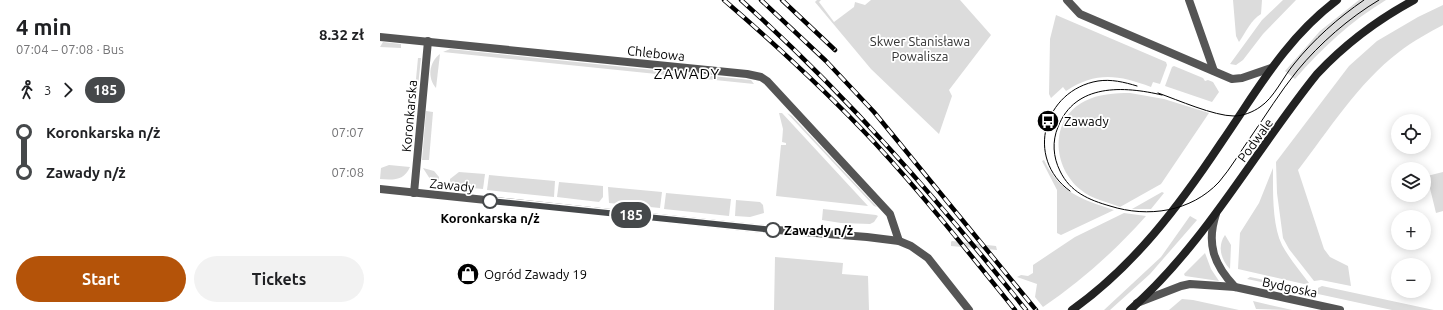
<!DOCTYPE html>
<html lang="en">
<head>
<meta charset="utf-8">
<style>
	:root { --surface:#fff; --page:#f2f2f2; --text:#202124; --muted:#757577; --accent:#b45309 }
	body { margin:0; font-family:Ubuntu,sans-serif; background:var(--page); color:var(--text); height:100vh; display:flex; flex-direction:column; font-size:15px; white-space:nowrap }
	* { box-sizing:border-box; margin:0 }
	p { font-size:13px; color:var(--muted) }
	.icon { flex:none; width:22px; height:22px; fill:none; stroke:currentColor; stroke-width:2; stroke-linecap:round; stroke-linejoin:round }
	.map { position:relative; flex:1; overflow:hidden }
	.drawer { display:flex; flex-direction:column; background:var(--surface); width:380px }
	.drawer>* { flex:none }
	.badge { padding:0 8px; border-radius:13px; font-size:14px; line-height:26px }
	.tools { position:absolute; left:1011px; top:114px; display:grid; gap:8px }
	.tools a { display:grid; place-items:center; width:40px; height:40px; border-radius:50%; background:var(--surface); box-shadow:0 2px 10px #0003; font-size:20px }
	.map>.badge { position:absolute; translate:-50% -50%; box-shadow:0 0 0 2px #fff }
	.legs { display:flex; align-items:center; gap:6px; height:44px; padding:0 16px; font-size:13px }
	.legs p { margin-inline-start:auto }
	.headline { display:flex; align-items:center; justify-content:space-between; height:68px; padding:0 16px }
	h1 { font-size:22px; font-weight:600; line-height:30px }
	.primary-button { display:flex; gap:8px; margin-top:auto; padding:8px 16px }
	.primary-button a { flex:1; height:46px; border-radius:24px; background:var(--accent); color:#fff; font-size:16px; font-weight:600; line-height:46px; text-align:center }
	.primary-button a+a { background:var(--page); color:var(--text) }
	ul { padding:0 16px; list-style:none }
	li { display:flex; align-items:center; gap:14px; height:40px; font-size:15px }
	li i { display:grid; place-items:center; width:6px; height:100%; margin:0 5px; background:currentColor }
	li i::after { content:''; width:10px; height:10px; margin:-5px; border:3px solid; border-radius:50%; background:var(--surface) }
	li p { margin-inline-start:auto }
	li:first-child i { background:linear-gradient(#0000 50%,currentColor 0) }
	li:last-child i { background:linear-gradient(currentColor 50%,#0000 0) }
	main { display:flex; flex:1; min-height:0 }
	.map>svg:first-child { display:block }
</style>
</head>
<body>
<main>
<section class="drawer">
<div class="headline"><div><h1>4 min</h1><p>07:04 – 07:08 · Bus</p></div><b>8.32 zł</b></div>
<div class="legs"><svg class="icon" aria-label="walk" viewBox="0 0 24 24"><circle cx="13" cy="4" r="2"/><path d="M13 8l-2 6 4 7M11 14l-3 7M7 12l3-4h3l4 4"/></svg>3<svg class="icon" aria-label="forward" viewBox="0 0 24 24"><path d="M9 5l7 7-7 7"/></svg><b class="badge" style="background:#45484a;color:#fff">185</b></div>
<ul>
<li><i style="color:#45484a"></i><b>Koronkarska n/ż</b><p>07:07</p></li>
<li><i style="color:#45484a"></i><b>Zawady n/ż</b><p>07:08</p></li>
</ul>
<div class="primary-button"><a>Start</a><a>Tickets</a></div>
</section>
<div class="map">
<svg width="1063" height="310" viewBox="0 0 1063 310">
	<rect width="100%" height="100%" fill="#fff"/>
	<!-- green -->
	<g fill="#dcdcdc">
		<polygon points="437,0 441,0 439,2 454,22 474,7 475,2 485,5 491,0 580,0 611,35 569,90 572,96 559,134 491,69 435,2"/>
		<path d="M853 0H882L881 14C871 20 866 32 859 42L856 36Z"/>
		<polygon points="903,0 916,0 883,34 863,60 856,65 850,64 882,20"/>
		<path d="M979 0H1006C971 21 942 48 915 79L905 71 940 31Z"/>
		<path d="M1063 5V25C1048 33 1033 41 1019 52 978 83 949 130 918 170L944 249 950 257 968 266 971 286 941 280 934 281 909 249 903 238 897 193 896 162 969 66 997 41 1038 17Z"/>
		<path d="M676 15 786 62 787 65 780 84 773 82 771 87C739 75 716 71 686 91L683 87 671 98 669 94 670 39Z"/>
		<polygon points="3,42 21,44 21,48 0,47"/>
		<polygon points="70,49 371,80 374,84 63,52"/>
		<path d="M60 54 56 88C47 78 49 62 60 54Z"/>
		<polygon points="38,58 41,58 34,124 32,121"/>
		<polygon points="794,66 823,78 825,81 828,80 833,82 839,92 832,102 785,86 792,67"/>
		<path d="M750 93 784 99 829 113 781 184 740 207C728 202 711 199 701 190 672 167 669 119 705 101 718 94 735 93 750 93Z"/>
		<polygon points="46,111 53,112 49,160 42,160"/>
		<polygon points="399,113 402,113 488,206 396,196 401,145 406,145 406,143 402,142 403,129"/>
		<polygon points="407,113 412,116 497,207 494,206"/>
		<path d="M664 160C680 193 701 199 734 210L681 235 677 233V190L662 161Z"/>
		<path d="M9 165 30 167C24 181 13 180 0 179L1 168Z"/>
		<polygon points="43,168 54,171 59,177 59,184 50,179"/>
		<path d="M893 168C893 191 892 225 902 245 909 258 920 271 929 283L924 284 858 269 860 233 879 203Z"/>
		<polygon points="79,172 105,174 103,189 70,186 70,179"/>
		<polygon points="1063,172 1063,211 1056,213 1047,176"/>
		<polygon points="109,175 175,181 174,197 107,190"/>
		<polygon points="179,182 223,186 223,197 219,202 177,197"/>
		<polygon points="228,187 282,192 280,208 229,203"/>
		<polygon points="782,192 784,193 771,209 752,209"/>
		<polygon points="286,193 351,199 349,216 284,209"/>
		<polygon points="356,200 380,202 383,205 384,213 370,217 355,216"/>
		<polygon points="443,209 496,215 498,216 494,222 490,224 461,223 442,220"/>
		<path d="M744 213 766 216C735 251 701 281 663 307L655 297 657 284 637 277 641 275 648 276 653 273V265L695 237Z"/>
		<polygon points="810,216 817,220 770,274 730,310 724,310 781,257"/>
		<path d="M845 235 851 245 850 269C841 260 837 246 845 235Z"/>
		<polygon points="572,241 616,246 617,250 571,246 571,242"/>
		<polygon points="825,253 831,269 839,281 805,276 804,274"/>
		<polygon points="395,257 463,263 462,274 488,276 489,310 394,310"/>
		<polygon points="870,277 928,289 929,292 867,279"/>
		<polygon points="942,286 1054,310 1012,310 938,294 938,288"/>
		<polygon points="802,299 813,300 859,310 789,310"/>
		<polygon points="873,301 912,310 876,309"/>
	</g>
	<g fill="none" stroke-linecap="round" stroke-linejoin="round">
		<!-- street -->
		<g stroke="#555" stroke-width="8">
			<polyline points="687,0 700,14 852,79 862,78 891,68"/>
			<polyline points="809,0 834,71"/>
			<polyline points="0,37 367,74 381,77 387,81 510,214 519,241"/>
			<polyline points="0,189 384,229 487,237 519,241 531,246 548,258 589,310"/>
			<polyline points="34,193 48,41"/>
			<path d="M836 214C826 244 834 265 855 287"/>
			<polyline points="757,303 801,286 810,284 855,287 960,310"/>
		</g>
		<!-- secondary -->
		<g stroke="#222" stroke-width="8">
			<path d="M692 310C754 266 799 206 841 143 877 91 905 39 957 0"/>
			<path d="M750 310C826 243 874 152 937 74 966 43 997 20 1034 0"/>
		</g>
		<!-- tram -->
		<g stroke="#000" stroke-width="1">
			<path d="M778 93C798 100 834 116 854 116 863 116 873 112 880 107 894 98 903 77 914 64 934 39 958 18 984 0"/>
			<path d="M782 95C744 86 695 83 678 127 672 141 673 157 680 171 690 192 709 200 730 206 768 218 811 212 839 182 851 168 860 152 870 138 886 115 900 92 917 71 940 43 969 18 999 0"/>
			<path d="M690 191C644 158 664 90 718 81 731 79 744 82 757 86"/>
		</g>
		<!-- rail casing -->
		<g stroke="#000" stroke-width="4.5">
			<g id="rail">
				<path d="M344 0C396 45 447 92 494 142 544 196 589 253 635 310"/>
				<path d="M361 0C466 94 558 200 646 310"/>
				<polyline points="381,0 446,61 494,112 656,310"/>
				<polyline points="402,0 455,50"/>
			</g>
		</g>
		<!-- rail -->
		<use href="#rail" stroke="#fff" stroke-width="3" stroke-dasharray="9" stroke-linecap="butt"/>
	</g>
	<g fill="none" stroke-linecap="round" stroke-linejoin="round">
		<!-- line-1 casing -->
		<g stroke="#fff" stroke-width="9">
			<polyline id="line-1" points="110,201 393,230"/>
		</g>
		<!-- line-1 -->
		<use href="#line-1" stroke="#45484a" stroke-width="6"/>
	</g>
	<!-- icons -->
	<defs>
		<g id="bus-disc" transform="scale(1.15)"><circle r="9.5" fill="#000" stroke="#fff"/><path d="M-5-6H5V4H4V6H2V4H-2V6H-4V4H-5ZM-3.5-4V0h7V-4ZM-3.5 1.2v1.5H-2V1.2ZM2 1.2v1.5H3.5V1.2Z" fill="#fff"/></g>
		<g id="shop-disc" transform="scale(1.15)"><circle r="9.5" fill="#000" stroke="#fff"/><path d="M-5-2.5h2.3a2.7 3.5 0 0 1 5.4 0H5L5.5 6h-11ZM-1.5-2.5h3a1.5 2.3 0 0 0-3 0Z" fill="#fff"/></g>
	</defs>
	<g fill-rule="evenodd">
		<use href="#bus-disc" x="668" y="121"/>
		<use href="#shop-disc" x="88" y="274"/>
	</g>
	<!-- markers -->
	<g fill="#fff" stroke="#45484a" stroke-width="2">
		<circle cx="110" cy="201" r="7"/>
		<circle cx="393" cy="230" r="7"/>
	</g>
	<g text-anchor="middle" stroke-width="3.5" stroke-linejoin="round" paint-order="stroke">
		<!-- park labels -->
		<g font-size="13" fill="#333" stroke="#fff">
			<text x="540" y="46">Skwer Stanisława<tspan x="540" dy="15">Powalisza</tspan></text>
		</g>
		<!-- street labels -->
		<g font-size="13" fill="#000" stroke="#fff">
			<text transform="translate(276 53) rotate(6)" y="5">Chlebowa</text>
			<text transform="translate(29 116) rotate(-85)" y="5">Koronkarska</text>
			<text transform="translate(875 140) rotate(-54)" y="5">Podwale</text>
			<text transform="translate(72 185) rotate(6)" y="5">Zawady</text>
			<text transform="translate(910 287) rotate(12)" y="5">Bydgoska</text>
		</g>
		<!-- poi labels -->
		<g font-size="13" fill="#000" stroke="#fff" text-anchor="start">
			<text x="684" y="126">Zawady</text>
			<text x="104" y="279">Ogród Zawady 19</text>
		</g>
		<!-- stop labels -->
		<g font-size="13" font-weight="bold" fill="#000" stroke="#fff">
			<text x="110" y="223">Koronkarska n/ż</text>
			<text x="404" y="235" text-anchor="start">Zawady n/ż</text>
		</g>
		<!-- quarter labels -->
		<g font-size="15" letter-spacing="1" fill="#000" stroke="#fff">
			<text x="307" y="79">ZAWADY</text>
		</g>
	</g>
</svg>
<div class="tools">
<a><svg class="icon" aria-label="locate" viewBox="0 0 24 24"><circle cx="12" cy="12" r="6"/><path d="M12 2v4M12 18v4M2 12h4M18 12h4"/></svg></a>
<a><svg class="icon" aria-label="layers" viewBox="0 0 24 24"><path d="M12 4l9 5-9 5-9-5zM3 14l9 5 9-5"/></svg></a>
<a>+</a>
<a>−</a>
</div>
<b class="badge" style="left:251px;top:215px;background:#45484a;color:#fff">185</b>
</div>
</main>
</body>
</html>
